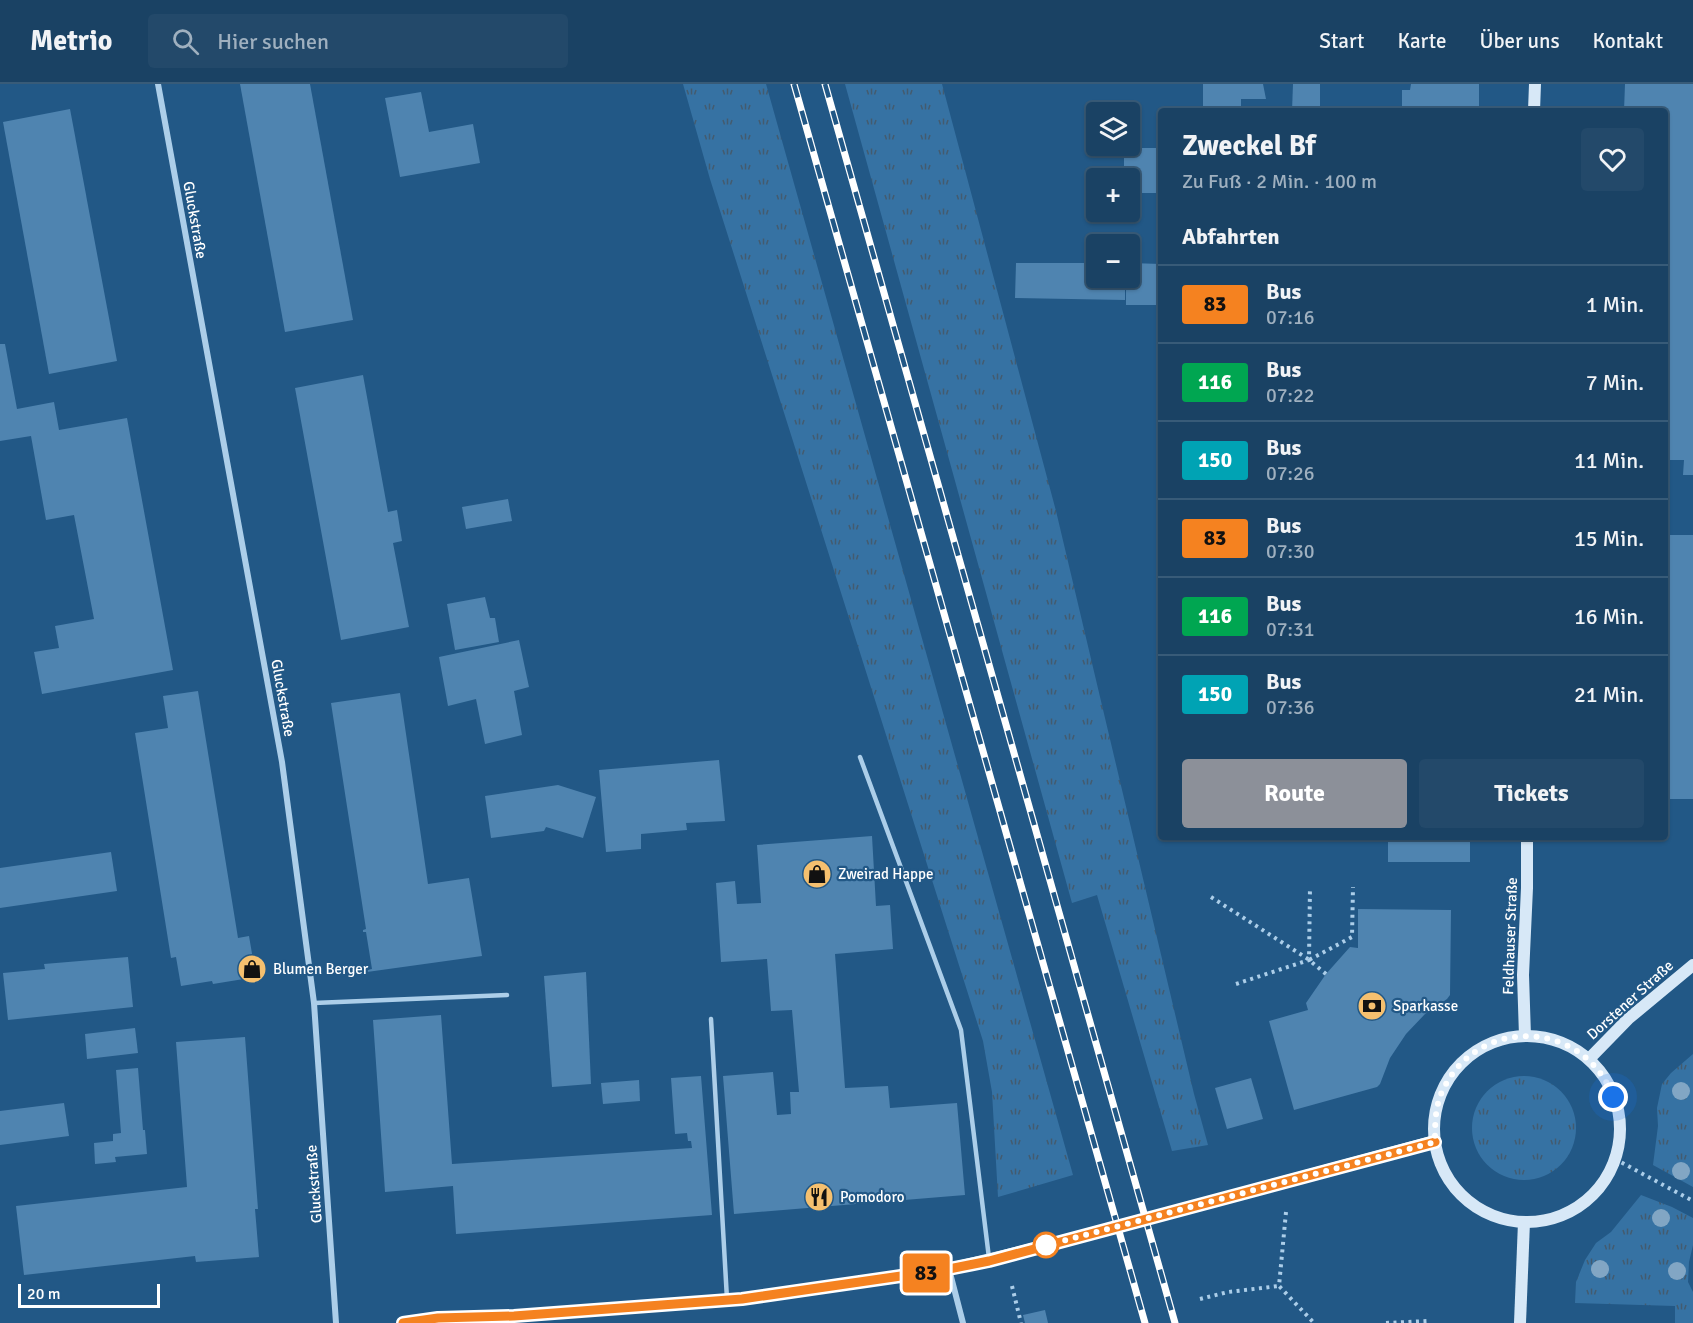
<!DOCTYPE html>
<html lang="de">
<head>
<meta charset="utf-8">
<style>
	:root { --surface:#1a4264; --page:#23496a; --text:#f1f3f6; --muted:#9fb0bf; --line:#385b78; --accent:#8c9099 }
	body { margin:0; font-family:Signika,sans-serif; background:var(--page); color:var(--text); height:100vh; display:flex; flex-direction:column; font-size:22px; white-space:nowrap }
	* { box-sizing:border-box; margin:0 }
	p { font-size:20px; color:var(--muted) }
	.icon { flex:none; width:33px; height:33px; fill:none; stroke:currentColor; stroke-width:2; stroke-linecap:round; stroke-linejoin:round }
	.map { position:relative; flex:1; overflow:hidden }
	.side { position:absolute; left:1158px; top:24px; width:510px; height:732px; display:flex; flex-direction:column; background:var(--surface); border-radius:6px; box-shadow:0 2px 4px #0004,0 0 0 2px var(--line) }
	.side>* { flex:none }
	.badge { padding:0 12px; border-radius:4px; font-size:21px; line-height:39px }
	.controls { position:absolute; left:1086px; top:18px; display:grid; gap:12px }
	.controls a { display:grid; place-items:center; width:54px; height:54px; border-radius:6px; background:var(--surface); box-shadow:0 2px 4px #0004,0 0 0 2px var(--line); font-size:30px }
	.scale { position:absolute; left:18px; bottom:15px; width:142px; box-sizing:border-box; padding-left:6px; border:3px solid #fff; border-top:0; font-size:16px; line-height:21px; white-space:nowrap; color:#fff; -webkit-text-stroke:4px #225886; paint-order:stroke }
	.you { position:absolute; width:30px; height:30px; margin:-15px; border:4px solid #fff; border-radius:50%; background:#1a73e8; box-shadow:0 0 0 9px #1a73e833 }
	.map>.badge { position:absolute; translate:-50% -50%; box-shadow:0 0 0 3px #fff }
	h2 { padding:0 24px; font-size:22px; line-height:54px }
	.round { display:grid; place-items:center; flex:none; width:63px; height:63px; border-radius:6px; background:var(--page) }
	.headline { display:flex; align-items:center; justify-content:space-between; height:102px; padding:0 24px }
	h1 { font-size:28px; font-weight:700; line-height:45px }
	.action { display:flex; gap:12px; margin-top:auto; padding:12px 24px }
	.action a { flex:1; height:69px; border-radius:6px; background:var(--accent); color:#fff; font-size:24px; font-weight:700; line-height:69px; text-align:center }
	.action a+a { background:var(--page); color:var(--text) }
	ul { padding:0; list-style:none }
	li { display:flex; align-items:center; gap:18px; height:78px; padding:0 24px; border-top:2px solid var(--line) }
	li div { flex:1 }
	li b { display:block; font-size:22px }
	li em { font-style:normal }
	li .badge { min-width:66px; font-weight:700; text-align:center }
	header { display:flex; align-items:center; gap:36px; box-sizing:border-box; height:84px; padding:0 30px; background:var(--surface); border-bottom:2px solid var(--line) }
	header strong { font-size:28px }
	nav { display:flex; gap:33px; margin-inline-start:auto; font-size:21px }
	.search { width:420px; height:54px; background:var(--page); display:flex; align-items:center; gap:15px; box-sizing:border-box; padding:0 21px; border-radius:6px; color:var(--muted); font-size:22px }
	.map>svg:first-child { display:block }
</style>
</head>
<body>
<header>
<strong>Metrio</strong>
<div class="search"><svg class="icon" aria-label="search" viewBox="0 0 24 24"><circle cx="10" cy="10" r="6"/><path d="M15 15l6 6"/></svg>Hier suchen</div>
<nav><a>Start</a><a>Karte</a><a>Über uns</a><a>Kontakt</a></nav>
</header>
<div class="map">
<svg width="1693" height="1239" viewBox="0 0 1693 1239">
	<defs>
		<pattern id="grass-tufts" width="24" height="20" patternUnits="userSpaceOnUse" patternTransform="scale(1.5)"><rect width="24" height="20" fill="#3672a3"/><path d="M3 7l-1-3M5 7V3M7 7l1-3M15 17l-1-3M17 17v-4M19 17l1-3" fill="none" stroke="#435b6f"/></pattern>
	</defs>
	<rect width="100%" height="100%" fill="#225886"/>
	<!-- grass -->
	<g fill="url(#grass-tufts)">
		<polygon points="683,0 766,0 1073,1091 998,1113 992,1008 983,957 710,95"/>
		<polygon points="845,0 942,0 1056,427 1194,1010 1208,1061 1172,1067 1097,811 1072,819"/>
		<polygon points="1693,970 1693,1103 1653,1081 1658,1042 1657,1024 1662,1000 1671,989"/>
		<circle cx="1524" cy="1044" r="52"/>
		<polygon points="1641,1111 1672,1123 1693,1134 1693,1161 1689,1178 1688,1198 1693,1208 1693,1239 1675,1239 1675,1222 1575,1219 1576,1198 1585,1176 1596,1159 1611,1148"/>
	</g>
	<!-- building -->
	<g fill="#4f84b0">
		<polygon points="240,0 310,0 353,236 285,248"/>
		<polygon points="1203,0 1263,0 1266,15 1241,15 1241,27 1203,27"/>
		<polygon points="1293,0 1320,0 1320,27 1292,27"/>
		<polygon points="1411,0 1479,0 1479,27 1402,27 1402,6 1410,6"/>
		<polygon points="1625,0 1693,0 1693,391 1683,391 1684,376 1665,376 1665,27 1624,27"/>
		<polygon points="421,8 429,48 473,40 480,79 400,93 385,14"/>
		<polygon points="70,25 117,277 49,290 3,38"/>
		<polygon points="1124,64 1161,64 1161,109 1130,109 1130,94 1124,94"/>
		<polygon points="1016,179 1096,179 1096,194 1125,194 1125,216 1015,214"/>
		<polygon points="1130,179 1161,180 1161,221 1126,221 1126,194 1130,194"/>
		<polygon points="0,260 5,260 17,325 54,318 59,346 127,334 173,586 42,610 34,568 59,564 55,542 94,535 74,431 46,436 31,352 0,357"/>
		<polygon points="363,291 388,428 397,426 402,457 393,459 409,543 341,556 295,304"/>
		<polygon points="508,415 512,437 466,445 462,423"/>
		<rect x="1665" y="451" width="28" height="264"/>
		<polygon points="485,513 490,534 495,534 499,558 455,566 447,520"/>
		<polygon points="519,556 529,603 514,607 522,651 485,660 476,615 448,622 439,573"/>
		<polygon points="198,607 238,854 249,852 256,893 213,900 212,897 181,902 176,873 171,874 135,649 168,644 163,612"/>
		<polygon points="400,609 428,800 469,794 482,872 367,888 367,886 372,885 366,848 363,848 363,846 366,845 331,619"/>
		<polygon points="719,676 725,737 686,739 687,746 641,750 641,765 606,768 599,686"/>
		<polygon points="558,701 596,713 583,754 546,743 544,747 491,754 485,712"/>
		<polygon points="872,752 876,822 890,821 893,865 835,870 845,1004 888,1002 890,1024 957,1019 965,1111 734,1130 723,992 773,988 777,1031 791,1030 790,1008 799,1008 792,926 771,927 767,875 721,878 716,799 735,797 737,820 761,819 757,761"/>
		<rect x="1388" y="753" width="82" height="25"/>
		<polygon points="111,768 117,807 0,824 0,784"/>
		<polygon points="1358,825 1451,826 1450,911 1447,915 1425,930 1406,950 1390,974 1380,1000 1377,1003 1294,1026 1269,937 1308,926 1306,919 1326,890 1350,863 1358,864"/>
		<polygon points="128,873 133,923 8,936 3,889 45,885 44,880"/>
		<polygon points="586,888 591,1000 552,1003 544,892"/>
		<polygon points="441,931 452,1080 692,1064 691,1057 688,1057 687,1049 675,1050 671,994 701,992 712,1131 456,1150 453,1102 385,1108 373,936"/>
		<polygon points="135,944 138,969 87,975 85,950"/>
		<polygon points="245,953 258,1125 255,1125 259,1173 196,1178 195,1172 24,1191 16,1122 187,1103 176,958"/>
		<polygon points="138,984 143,1046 145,1046 147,1070 115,1073 116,1078 95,1080 94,1059 113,1057 113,1050 121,1049 116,986"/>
		<polygon points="1251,994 1263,1035 1227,1045 1215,1004"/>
		<polygon points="639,996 640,1017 603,1020 601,999"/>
		<polygon points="64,1019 69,1052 0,1061 0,1027"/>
		<polygon points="1045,1226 1048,1239 1025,1239 1023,1231"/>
	</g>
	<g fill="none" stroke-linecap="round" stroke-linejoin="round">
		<!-- path -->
		<g stroke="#accee9" stroke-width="4" stroke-dasharray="3 4.5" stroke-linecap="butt">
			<polyline points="1211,813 1308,875"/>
			<polyline points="1326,890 1309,876 1352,853 1353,803"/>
			<polyline points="1236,900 1309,876 1310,803"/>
			<polyline points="1615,1075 1693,1117"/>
			<polyline points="1286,1128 1279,1202 1314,1239"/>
			<polyline points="1012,1202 1021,1239"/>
			<polyline points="1200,1215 1228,1208 1279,1202"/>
			<polyline points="1386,1239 1427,1237"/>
		</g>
		<!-- lane -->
		<g stroke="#accee9" stroke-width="4.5">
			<polyline points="860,673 961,946 989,1174"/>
			<polyline points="314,919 507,911"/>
			<polyline points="711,935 727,1215"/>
		</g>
		<!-- street -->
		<g stroke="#accee9" stroke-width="6">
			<polyline points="158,0 282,678 314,919 336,1239"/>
			<polyline points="949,1185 963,1239"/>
		</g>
		<!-- secondary -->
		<g stroke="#d7e8f7" stroke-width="12">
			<polyline points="1534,27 1535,0"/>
			<polyline points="1525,952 1523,891 1527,804 1527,753"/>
			<circle cx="1527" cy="1045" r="93"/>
			<polyline points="1589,975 1628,935 1693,881"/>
			<polyline points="1243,1109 1435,1057"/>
			<polyline points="403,1239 438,1234 514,1232 742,1215 949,1185 1040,1163"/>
			<polyline points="1520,1239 1524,1138"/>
		</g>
		<!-- rail casing -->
		<g stroke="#fff" stroke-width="7">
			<g id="rail">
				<polyline points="794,0 1145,1239"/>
				<polyline points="825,0 1175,1239"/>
			</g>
		</g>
		<!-- rail -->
		<use href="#rail" stroke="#225886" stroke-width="4.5" stroke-dasharray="14" stroke-linecap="butt"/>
		<!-- secondary-bridge -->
		<polyline stroke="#d7e8f7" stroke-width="12" points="1040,1163 1243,1109"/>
	</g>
	<!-- trees -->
	<g fill="#82a6c4">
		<circle cx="1681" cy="1007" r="9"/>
		<circle cx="1681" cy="1087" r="9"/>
		<circle cx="1661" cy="1134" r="9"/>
		<circle cx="1600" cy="1185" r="9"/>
		<circle cx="1677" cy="1187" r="9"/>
	</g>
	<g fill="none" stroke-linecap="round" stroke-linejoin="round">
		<!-- line casing -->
		<g stroke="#fff" stroke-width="14">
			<polyline id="line" points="403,1239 438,1234 514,1232 742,1215 949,1185 989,1177 1435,1058"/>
		</g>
		<!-- line -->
		<use href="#line" stroke="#f58220" stroke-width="9"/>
		<!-- walk -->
		<path stroke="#fff" stroke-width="6" stroke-dasharray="0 10.8" d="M1046 1161 1040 1163 1435 1058C1435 1037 1435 1018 1446 1000 1485 930 1586 939 1613 1013"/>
	</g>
	<!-- icons -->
	<defs>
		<g id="shop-disc" transform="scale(1.5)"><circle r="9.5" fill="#f5c06f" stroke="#225886"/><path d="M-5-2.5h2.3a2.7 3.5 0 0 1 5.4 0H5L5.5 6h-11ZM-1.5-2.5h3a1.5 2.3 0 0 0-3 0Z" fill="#111"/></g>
		<g id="bank-disc" transform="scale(1.5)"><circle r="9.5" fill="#f5c06f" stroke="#225886"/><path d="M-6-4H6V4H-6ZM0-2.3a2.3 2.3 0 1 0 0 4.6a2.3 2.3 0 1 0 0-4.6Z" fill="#111"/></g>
		<g id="restaurant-disc" transform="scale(1.5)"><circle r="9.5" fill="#f5c06f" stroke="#225886"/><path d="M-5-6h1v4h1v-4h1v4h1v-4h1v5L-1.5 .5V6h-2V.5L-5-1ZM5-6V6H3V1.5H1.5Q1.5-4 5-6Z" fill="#111"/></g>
	</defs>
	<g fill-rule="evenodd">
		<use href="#shop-disc" x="817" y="790"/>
		<use href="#shop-disc" x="252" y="885"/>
		<use href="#bank-disc" x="1372" y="922"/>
		<use href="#restaurant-disc" x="819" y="1113"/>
	</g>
	<!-- markers -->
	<circle fill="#fff" stroke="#f58220" stroke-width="3" cx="1046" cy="1161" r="12"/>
	<g text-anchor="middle" stroke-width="4.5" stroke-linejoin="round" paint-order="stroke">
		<!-- street labels -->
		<g font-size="15" fill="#fff" stroke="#225886">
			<text transform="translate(195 136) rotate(80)" y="5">Gluckstraße</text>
			<text transform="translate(283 614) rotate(80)" y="5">Gluckstraße</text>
			<text transform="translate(1510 852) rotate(-88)" y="5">Feldhauser Straße</text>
			<text transform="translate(1630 916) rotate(-42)" y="5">Dorstener Straße</text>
			<text transform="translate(314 1100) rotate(-94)" y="5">Gluckstraße</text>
		</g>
		<!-- poi labels -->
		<g font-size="15" fill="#fff" stroke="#225886" text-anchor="start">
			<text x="838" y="795">Zweirad Happe</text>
			<text x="273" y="890">Blumen Berger</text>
			<text x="1393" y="927">Sparkasse</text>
			<text x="840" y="1118">Pomodoro</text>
		</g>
	</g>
</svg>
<div class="controls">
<a><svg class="icon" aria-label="layers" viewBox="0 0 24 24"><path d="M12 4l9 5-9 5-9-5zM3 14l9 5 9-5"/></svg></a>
<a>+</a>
<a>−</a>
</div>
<div class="scale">20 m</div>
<div class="you" style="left:1613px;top:1013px"></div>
<b class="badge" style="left:926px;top:1189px;background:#f58220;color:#111">83</b>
<section class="side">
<div class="headline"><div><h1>Zweckel Bf</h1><p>Zu Fuß · 2 Min. · 100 m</p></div><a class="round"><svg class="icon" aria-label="heart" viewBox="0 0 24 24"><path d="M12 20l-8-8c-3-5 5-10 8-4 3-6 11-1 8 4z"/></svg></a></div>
<h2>Abfahrten</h2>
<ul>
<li><span class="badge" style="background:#f58220;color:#111">83</span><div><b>Bus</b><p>07:16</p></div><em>1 Min.</em></li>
<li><span class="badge" style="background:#00a651;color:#fff">116</span><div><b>Bus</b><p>07:22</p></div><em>7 Min.</em></li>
<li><span class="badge" style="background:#00a3b4;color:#fff">150</span><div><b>Bus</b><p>07:26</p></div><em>11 Min.</em></li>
<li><span class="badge" style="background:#f58220;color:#111">83</span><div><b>Bus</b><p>07:30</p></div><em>15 Min.</em></li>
<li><span class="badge" style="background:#00a651;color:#fff">116</span><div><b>Bus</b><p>07:31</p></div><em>16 Min.</em></li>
<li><span class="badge" style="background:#00a3b4;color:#fff">150</span><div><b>Bus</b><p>07:36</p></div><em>21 Min.</em></li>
</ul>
<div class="action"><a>Route</a><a>Tickets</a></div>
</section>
</div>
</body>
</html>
